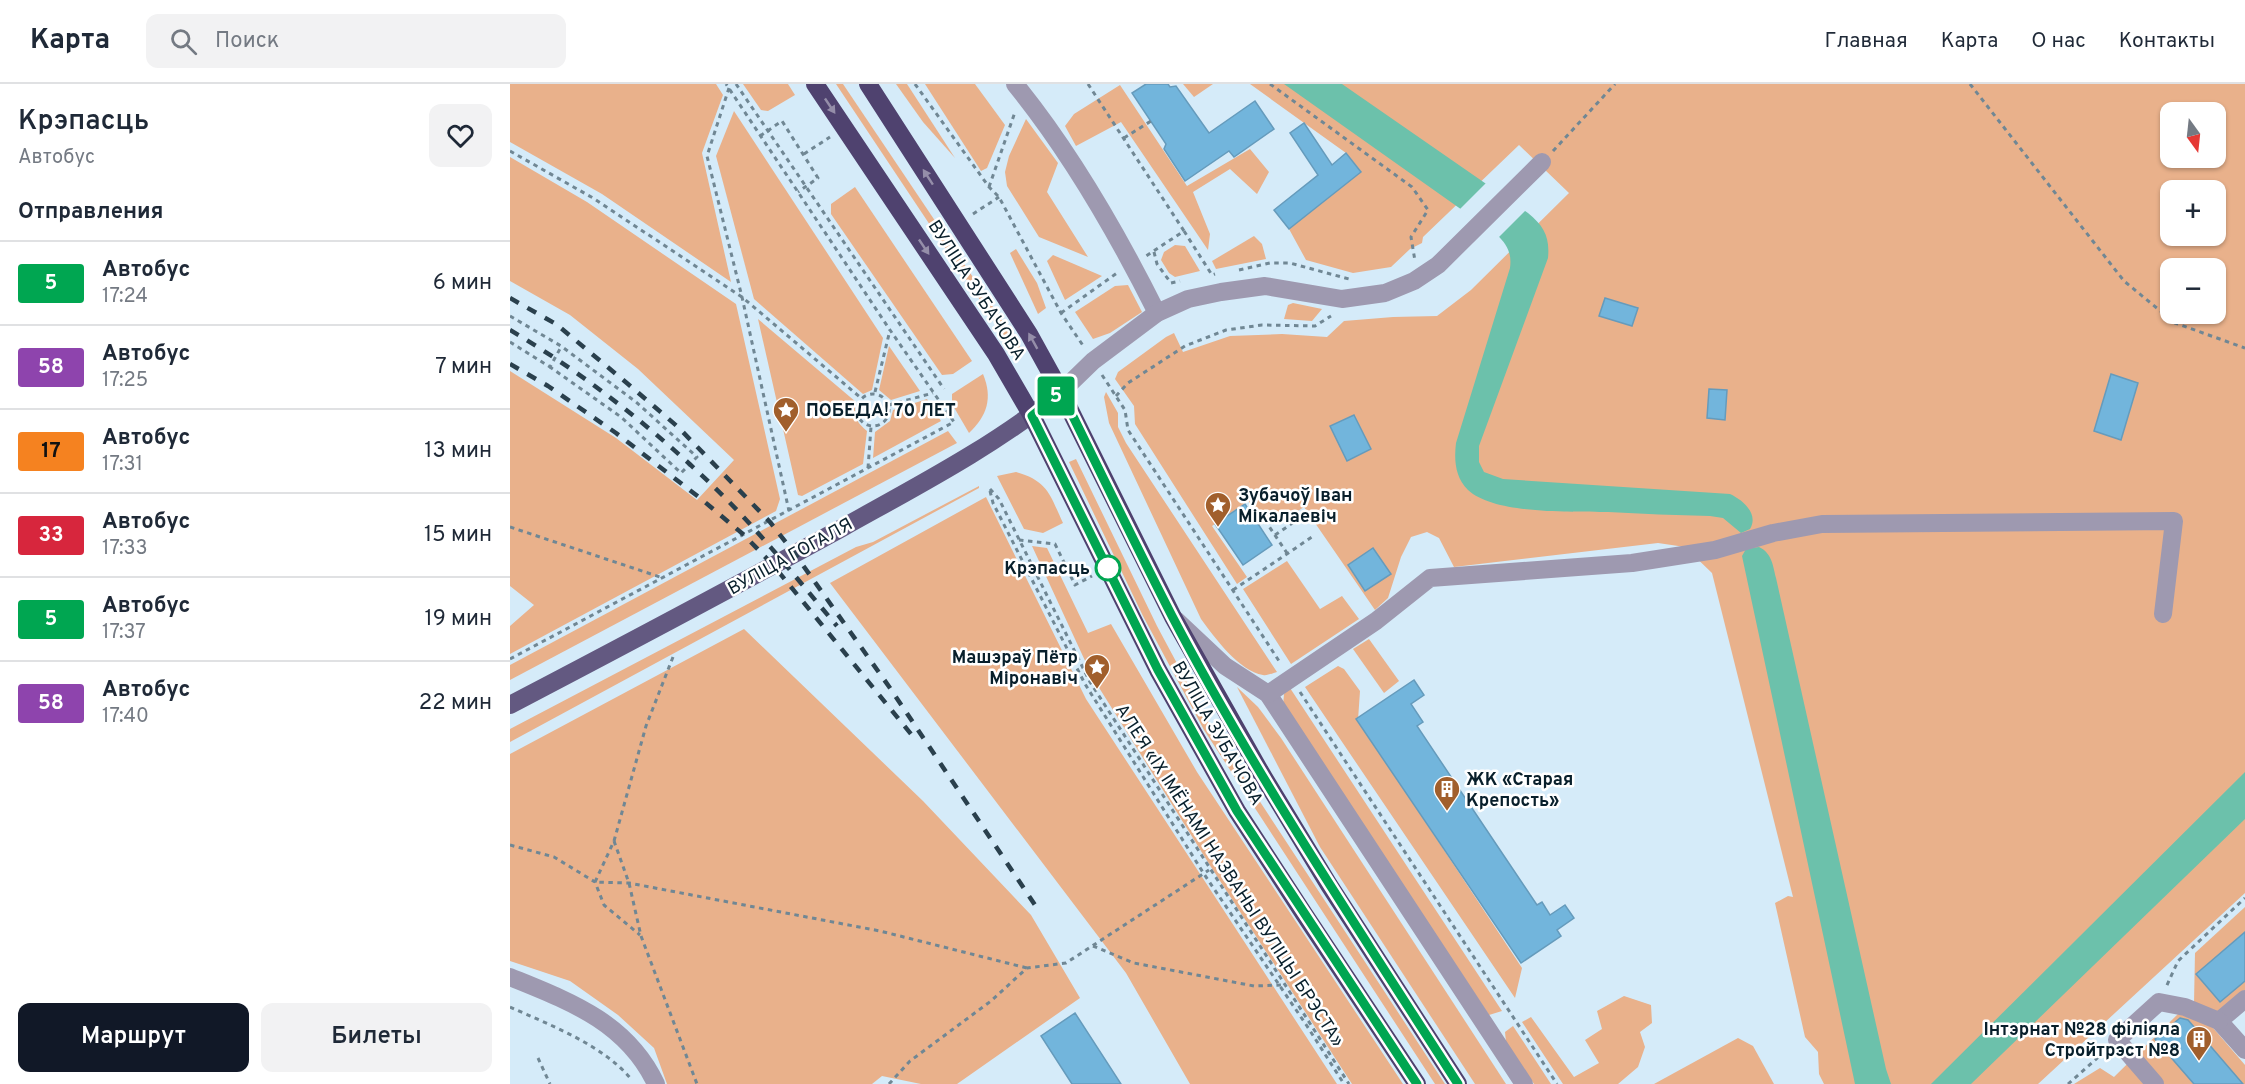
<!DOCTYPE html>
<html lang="ru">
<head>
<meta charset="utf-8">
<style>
	:root { --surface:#fff; --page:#f2f2f3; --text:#1f2937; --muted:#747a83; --line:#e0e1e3; --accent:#111827 }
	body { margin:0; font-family:Overpass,sans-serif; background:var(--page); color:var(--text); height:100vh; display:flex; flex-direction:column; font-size:22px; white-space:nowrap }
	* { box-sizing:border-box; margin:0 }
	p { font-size:20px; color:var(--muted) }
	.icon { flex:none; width:33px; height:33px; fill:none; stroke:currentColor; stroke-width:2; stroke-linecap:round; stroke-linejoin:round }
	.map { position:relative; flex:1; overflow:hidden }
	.panel { display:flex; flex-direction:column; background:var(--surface); width:510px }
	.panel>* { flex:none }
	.badge { padding:0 12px; border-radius:4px; font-size:21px; line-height:39px }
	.needle { width:39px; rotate:165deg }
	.fabs { position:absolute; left:1650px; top:18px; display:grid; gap:12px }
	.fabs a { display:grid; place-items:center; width:66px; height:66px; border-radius:12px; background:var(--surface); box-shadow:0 2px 4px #0004; font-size:30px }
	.map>.badge { position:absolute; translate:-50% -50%; box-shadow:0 0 0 3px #fff }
	h2 { padding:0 18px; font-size:22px; line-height:54px }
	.round { display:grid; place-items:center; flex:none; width:63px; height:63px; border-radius:12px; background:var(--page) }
	.summary { display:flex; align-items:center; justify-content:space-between; height:102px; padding:0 18px }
	h1 { font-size:28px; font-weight:600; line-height:45px }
	.action { display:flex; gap:12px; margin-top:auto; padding:12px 18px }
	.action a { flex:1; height:69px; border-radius:12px; background:var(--accent); color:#fff; font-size:24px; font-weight:600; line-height:69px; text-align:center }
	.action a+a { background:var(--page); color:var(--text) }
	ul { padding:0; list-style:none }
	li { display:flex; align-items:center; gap:18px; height:84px; padding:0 18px; border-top:2px solid var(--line) }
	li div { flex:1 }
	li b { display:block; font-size:22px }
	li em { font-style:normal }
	li .badge { min-width:66px; font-weight:700; text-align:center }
	header { display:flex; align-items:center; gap:36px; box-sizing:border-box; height:84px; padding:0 30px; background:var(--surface); border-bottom:2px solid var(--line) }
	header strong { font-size:28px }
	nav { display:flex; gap:33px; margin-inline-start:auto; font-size:21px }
	.search { width:420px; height:54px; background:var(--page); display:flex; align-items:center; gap:15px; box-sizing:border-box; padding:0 21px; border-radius:12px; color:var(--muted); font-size:22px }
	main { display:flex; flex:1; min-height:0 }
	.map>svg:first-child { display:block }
</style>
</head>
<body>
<header>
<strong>Карта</strong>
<div class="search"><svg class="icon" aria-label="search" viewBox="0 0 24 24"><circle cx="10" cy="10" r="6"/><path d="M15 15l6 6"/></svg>Поиск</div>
<nav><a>Главная</a><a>Карта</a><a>О нас</a><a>Контакты</a></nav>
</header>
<main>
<section class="panel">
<div class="summary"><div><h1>Крэпасць</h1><p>Автобус</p></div><a class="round"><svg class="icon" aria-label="heart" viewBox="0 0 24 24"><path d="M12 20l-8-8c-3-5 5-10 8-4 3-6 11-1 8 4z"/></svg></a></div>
<h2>Отправления</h2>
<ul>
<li><span class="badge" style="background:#00a651;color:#fff">5</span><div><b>Автобус</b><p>17:24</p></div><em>6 мин</em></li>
<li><span class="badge" style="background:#8e44ad;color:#fff">58</span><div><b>Автобус</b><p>17:25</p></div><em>7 мин</em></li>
<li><span class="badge" style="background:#f58220;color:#111">17</span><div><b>Автобус</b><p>17:31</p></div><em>13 мин</em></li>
<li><span class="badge" style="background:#d7263d;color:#fff">33</span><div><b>Автобус</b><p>17:33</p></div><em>15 мин</em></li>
<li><span class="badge" style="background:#00a651;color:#fff">5</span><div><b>Автобус</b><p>17:37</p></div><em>19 мин</em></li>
<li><span class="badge" style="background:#8e44ad;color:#fff">58</span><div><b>Автобус</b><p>17:40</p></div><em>22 мин</em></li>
</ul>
<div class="action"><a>Маршрут</a><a>Билеты</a></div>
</section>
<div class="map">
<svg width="1735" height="1000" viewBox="0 0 1735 1000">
	<rect width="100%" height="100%" fill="#d5ebf9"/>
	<!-- green -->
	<g fill="#e9b18b" fill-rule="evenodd">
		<polygon points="0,0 206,0 213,11 192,69 221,198 92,110 0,58"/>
		<polygon points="233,0 278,0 285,11 258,27 251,26"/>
		<polygon points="326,0 333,0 514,269 508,273"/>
		<polygon points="386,0 397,0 445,74 413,38"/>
		<polygon points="415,0 465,0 495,41 477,84 471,87"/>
		<polygon points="673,0 703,0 684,13"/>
		<path d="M740 0H1735V809L1528 1000H1314L1309 990 1308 968 1295 953 1265 819 1278 812 1283 813 1202 489 1175 463 1148 459 944 483 929 454 917 448 901 453 891 473 878 514 865 526 794 423 771 438 749 431 738 417 702 442 737 493 727 500 625 340 624 322 605 295 608 288 656 253 664 249 673 268 720 252 772 250 817 253 834 237 883 233 927 232 961 206 1059 109 1009 61 913 153 912 159 900 165 881 183 843 189 796 176 779 145 851 87 836 69ZM1660 28H1706V74H1660ZM1660 106H1706V152H1660ZM1660 184H1706V230H1660Z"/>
		<polygon points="610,1 677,102 740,65 759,88 747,110 720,85 683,108 700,150 698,166 611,38 566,62 555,42 564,30"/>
		<polygon points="224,27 373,254 362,306 353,310 244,215 206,72"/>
		<polygon points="516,35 548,79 537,108 578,173 529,153 497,102 495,88 499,72"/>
		<polygon points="0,73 77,118 226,220 270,415 266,427 0,570 0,542 24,521 0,502 0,287 106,354 187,416 224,376 128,285 60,231 0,197"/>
		<polygon points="345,103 462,277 443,290 432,291 321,130 321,120"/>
		<polygon points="744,152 752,160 756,175 706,185 702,177"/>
		<polygon points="665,161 675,162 690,187 665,193 659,189 651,176 654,168"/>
		<polygon points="506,165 527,199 536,224 528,230 500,169"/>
		<polygon points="543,171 592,192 555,216 537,177"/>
		<polygon points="618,201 632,228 600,249 583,255 565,228 605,202"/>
		<polygon points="783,219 812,225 802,237 774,235 778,221"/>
		<path d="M248 235 346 318C343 331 346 338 357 347L353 380 292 412 288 411Z"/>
		<polygon points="379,262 410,307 381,316 369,306"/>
		<path d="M473 290C483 314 477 332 459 349L442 320V310Z"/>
		<path d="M596 308 608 329V343L616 359 767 588C763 589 757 592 753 591 729 587 705 554 691 535L599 339 594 313Z"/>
		<polygon points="417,315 431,337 363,374 365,348 380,337 383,326"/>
		<polygon points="438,347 447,359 0,596 0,581"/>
		<polygon points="566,375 647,542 701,643 935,1000 925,1000 694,646 633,532 559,378"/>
		<path d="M506 388C538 397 540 411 553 439L533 449 514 445 487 392Z"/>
		<polygon points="469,402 469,404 0,658 0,645 346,463 363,458"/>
		<polygon points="476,413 576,615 827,1000 680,1000 616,889 320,499"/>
		<polygon points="522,462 537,464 578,549 601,540 687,688 893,1000 842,1000 701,783 583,594"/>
		<polygon points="777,477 810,525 832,512 849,535 781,580 733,505"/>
		<polygon points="234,545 413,717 521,831 570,914 447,1000 411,1000 372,992 362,1000 157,1000 144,964 108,931 60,897 0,877 0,670"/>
		<polygon points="859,555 889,597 874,609 843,565"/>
		<polygon points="828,582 834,585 850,607 848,636 1012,884 1005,914 795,603"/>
		<polygon points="727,603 748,623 771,654 996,1000 965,1000 810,763"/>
		<polygon points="780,604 992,927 979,931 773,622 774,610"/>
		<polygon points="1735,823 1735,908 1711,929 1684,919 1685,869"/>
		<polygon points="1114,912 1141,921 1142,939 1130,948 1135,963 1128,983 1108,1000 1053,1000 1012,938 1021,933 1064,993 1089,979 1075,956 1092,945 1087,927"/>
		<polygon points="1669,929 1698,938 1735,981 1735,1000 1564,1000 1590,984 1604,993"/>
		<polygon points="1003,942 1041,1000 1024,1000 996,958 995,948"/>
		<polygon points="1228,954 1243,962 1264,1000 1144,1000"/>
	</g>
	<!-- water -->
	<g fill="#6cc1ab">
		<path d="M774 0H832L1018 129C1034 142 1040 153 1038 174L969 362V378L974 388 993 395 1220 410C1233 416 1249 430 1240 445L1231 449 1213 434 1200 432C1166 431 1132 430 1098 428 1062 427 985 431 958 406 945 393 944 376 946 359L1000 184C1002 169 997 160 986 150Z"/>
		<path d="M1249 463C1262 469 1263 482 1266 494L1376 985 1381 1000H1345L1232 472 1236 465Z"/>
		<polygon points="1735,688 1735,735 1461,1000 1421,1000"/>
	</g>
	<!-- pier -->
	<polygon fill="#d5ebf9" points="978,97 1017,125 987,155 948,127"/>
	<!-- building -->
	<g fill="#72b5dc" stroke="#659bbc" stroke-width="1.5">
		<polygon points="636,0 658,0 660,3 666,2 699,49 745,17 764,45 724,73 719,67 675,97 654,65 656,60 622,9"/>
		<polygon points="794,39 822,81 836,69 851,88 779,145 764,126 808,91 780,49"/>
		<polygon points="1095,214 1128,224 1122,242 1089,232"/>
		<polygon points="1601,290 1628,299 1611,356 1584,347"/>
		<polygon points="1199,305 1217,306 1215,336 1197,334"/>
		<polygon points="844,331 861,365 837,377 820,342"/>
		<polygon points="735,420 762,461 733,481 705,440"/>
		<polygon points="863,464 881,490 855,507 838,481"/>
		<polygon points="904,596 914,611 901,620 913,638 907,642 986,760 1027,821 1032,818 1040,831 1055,821 1064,834 1047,846 1051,852 1011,879 846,635"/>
		<polygon points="1735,848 1735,897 1710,918 1686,890"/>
		<polygon points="565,929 611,1000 562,1000 531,952"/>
		<polygon points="1670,934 1678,936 1733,1000 1684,1000 1645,955"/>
	</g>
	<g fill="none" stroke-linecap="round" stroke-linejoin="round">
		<!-- path -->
		<g stroke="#708794" stroke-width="3" stroke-dasharray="4.5 4.5" stroke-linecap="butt">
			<polyline points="226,0 434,305"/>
			<polyline points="405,0 479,103 489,113 551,229 574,263"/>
			<polyline points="578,0 674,147 636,172"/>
			<polyline points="760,0 902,103 918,126 901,153 905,177"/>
			<polyline points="1460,0 1614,197 1665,239 1735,264"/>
			<polyline points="219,4 197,72 232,213 279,427"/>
			<polyline points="250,52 272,37 308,94 288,108"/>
			<polyline points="614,54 641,37"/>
			<polyline points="0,67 83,114 232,213 351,314"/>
			<polyline points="1043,67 1105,0"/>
			<polyline points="294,70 320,53"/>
			<polyline points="479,103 505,28"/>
			<polyline points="463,130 489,113"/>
			<polyline points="674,147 702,191 705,190"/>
			<polyline points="644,168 647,180 661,199 670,197"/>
			<polyline points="729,186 760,179 780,179 839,195"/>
			<polyline points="551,229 607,189"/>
			<polyline points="0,232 51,262 126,318 187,373 171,389 111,333 40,283"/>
			<polyline points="0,258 40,283 51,263"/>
			<polyline points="592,291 615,326 618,346 771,580"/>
			<polyline points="365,308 380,246"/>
			<circle cx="363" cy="326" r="16"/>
			<polyline points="606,312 618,299 675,262 716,246 752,241 805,242 821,232"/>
			<polyline points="379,321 423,309"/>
			<polyline points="358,384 361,343"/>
			<polyline points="480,405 489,415 580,598 839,1000"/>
			<polyline points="480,407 483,419 575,600 694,790 797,942 834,1000"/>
			<polyline points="748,440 754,435 777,469"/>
			<polyline points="0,443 153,494"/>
			<polyline points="765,451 790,434"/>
			<polyline points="509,456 545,460 565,501 582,492"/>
			<polyline points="723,506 802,453"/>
			<polyline points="163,573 136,642 104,757 85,798 119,799 370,847 517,884"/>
			<polyline points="0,575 444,338 380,246 216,0"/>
			<polyline points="790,608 1047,1000"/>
			<polyline points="104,757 119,799 131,852 187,1000"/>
			<polyline points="0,761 44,773 85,798 94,821 130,851"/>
			<polyline points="583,862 624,879 744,902 771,901"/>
			<polyline points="1657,901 1668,877 1735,814"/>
			<path d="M0 923C40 941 93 961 121 995"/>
			<polyline points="28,974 40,1000"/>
			<polyline points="379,1000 400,977 481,917 517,884 556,879 699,786"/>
			<polyline points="1558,1000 1594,968"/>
		</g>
		<!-- minor -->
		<g stroke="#9e99b0" stroke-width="18">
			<path d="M505 0C562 70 607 149 647 229"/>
			<polyline points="551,308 583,277 647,229 678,215 711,208 755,202 832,215 875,209 904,197 928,181 1032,78"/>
			<polyline points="666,536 715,582 758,610 1014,1000"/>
			<polyline points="758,610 866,537 920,494 1122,479 1205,466 1263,449 1312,440 1664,437 1653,530"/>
			<path d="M0 893C59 917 117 938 146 1000"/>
			<polyline points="1735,915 1709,937 1735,966"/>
			<polyline points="1645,1000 1607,956 1649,918 1675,923 1709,937"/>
		</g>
		<!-- major -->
		<path stroke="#635981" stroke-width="18" d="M0 621C111 563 222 504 332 444 407 402 483 363 551 308"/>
		<!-- highway -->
		<g stroke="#4f426f" stroke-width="18">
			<polyline points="305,0 486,270 522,332 648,586 727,727 794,830 907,1000"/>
			<polyline points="358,0 519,250 551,308 663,533 750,687 819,801 948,1000"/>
		</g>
		<!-- rail -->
		<g stroke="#2a404d" stroke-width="4.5" stroke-dasharray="10 10" stroke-linecap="butt">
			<polyline points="0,214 46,240 118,300 168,343 260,438 285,470 380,604 525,821"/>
			<path d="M0 246C73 289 142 343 203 402 248 445 287 495 327 542"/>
			<polyline points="0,280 38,302 106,349 190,414 234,451 263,481 401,650"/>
		</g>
	</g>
	<!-- one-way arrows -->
	<defs><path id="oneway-solid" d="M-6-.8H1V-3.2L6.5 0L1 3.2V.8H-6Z" transform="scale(1.5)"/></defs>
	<g fill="#958ea9">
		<use href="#oneway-solid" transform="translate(320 22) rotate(56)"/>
		<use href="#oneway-solid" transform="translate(418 93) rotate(-123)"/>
		<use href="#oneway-solid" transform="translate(414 163) rotate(56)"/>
		<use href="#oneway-solid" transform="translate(523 257) rotate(-119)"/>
	</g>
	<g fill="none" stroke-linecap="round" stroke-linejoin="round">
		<!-- line casing -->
		<g stroke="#fff" stroke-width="14">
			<path id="line" d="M907 1000 727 727 648 586 522 332 551 308C588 383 624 458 662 532 747 694 849 846 948 1000"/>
		</g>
		<!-- line -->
		<use href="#line" stroke="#00a651" stroke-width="9"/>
	</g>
	<!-- icons -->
	<defs>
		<g id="sight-pin" transform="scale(1.35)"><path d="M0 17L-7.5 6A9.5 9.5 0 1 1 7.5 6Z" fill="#a15f2c" stroke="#fff"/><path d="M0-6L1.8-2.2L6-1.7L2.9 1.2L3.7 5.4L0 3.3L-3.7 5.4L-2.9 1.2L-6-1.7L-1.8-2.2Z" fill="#fff"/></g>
		<g id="building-pin" transform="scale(1.35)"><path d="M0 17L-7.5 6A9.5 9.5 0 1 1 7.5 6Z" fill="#a15f2c" stroke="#fff"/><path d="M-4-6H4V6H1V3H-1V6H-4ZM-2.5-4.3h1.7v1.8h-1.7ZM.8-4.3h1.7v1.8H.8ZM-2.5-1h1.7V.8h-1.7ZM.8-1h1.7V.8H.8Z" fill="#fff"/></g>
	</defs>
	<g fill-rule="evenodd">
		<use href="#sight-pin" x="276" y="326"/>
		<use href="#sight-pin" x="708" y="421"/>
		<use href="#sight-pin" x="587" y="583"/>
		<use href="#building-pin" x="937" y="705"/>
		<use href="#building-pin" x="1689" y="955"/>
	</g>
	<!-- markers -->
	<circle fill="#fff" stroke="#00a651" stroke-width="3" cx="598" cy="484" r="12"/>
	<g text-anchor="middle" stroke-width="5" stroke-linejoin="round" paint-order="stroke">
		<!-- street labels -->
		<g font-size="18" fill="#081f2b" stroke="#fff">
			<text transform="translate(467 206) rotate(57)" y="6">ВУЛІЦА ЗУБАЧОВА</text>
			<text transform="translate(280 472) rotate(-29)" y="6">ВУЛІЦА ГОГАЛЯ</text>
			<text transform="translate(708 649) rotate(60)" y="6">ВУЛІЦА ЗУБАЧОВА</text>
			<text transform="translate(720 791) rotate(57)" y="6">АЛЕЯ «ІХ ІМЁНАМІ НАЗВАНЫ ВУЛІЦЫ БРЭСТА»</text>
		</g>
		<!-- poi labels -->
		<g font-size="18" font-weight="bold" fill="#081f2b" stroke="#fff" text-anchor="start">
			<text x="296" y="332">ПОБЕДА! 70 ЛЕТ</text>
			<text x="728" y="417">Зубачоў Іван<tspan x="728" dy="21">Мікалаевіч</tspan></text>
			<text x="568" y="579" text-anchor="end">Машэраў Пётр<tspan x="568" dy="21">Міронавіч</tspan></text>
			<text x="956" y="701">ЖК «Старая<tspan x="956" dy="21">Крепость»</tspan></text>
			<text x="1670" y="951" text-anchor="end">Інтэрнат №28 фiлiяла<tspan x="1670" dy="21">Стройтрэст №8</tspan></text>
		</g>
		<!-- stop labels -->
		<g font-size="18" font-weight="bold" fill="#081f2b" stroke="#fff" text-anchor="end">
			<text x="580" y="490">Крэпасць</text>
		</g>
	</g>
</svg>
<div class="fabs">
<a><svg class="needle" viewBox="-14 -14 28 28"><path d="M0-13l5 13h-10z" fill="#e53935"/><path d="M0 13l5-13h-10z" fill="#747a83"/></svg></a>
<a>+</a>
<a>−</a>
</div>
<b class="badge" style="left:546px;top:312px;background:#00a651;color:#fff">5</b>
</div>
</main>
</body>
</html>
